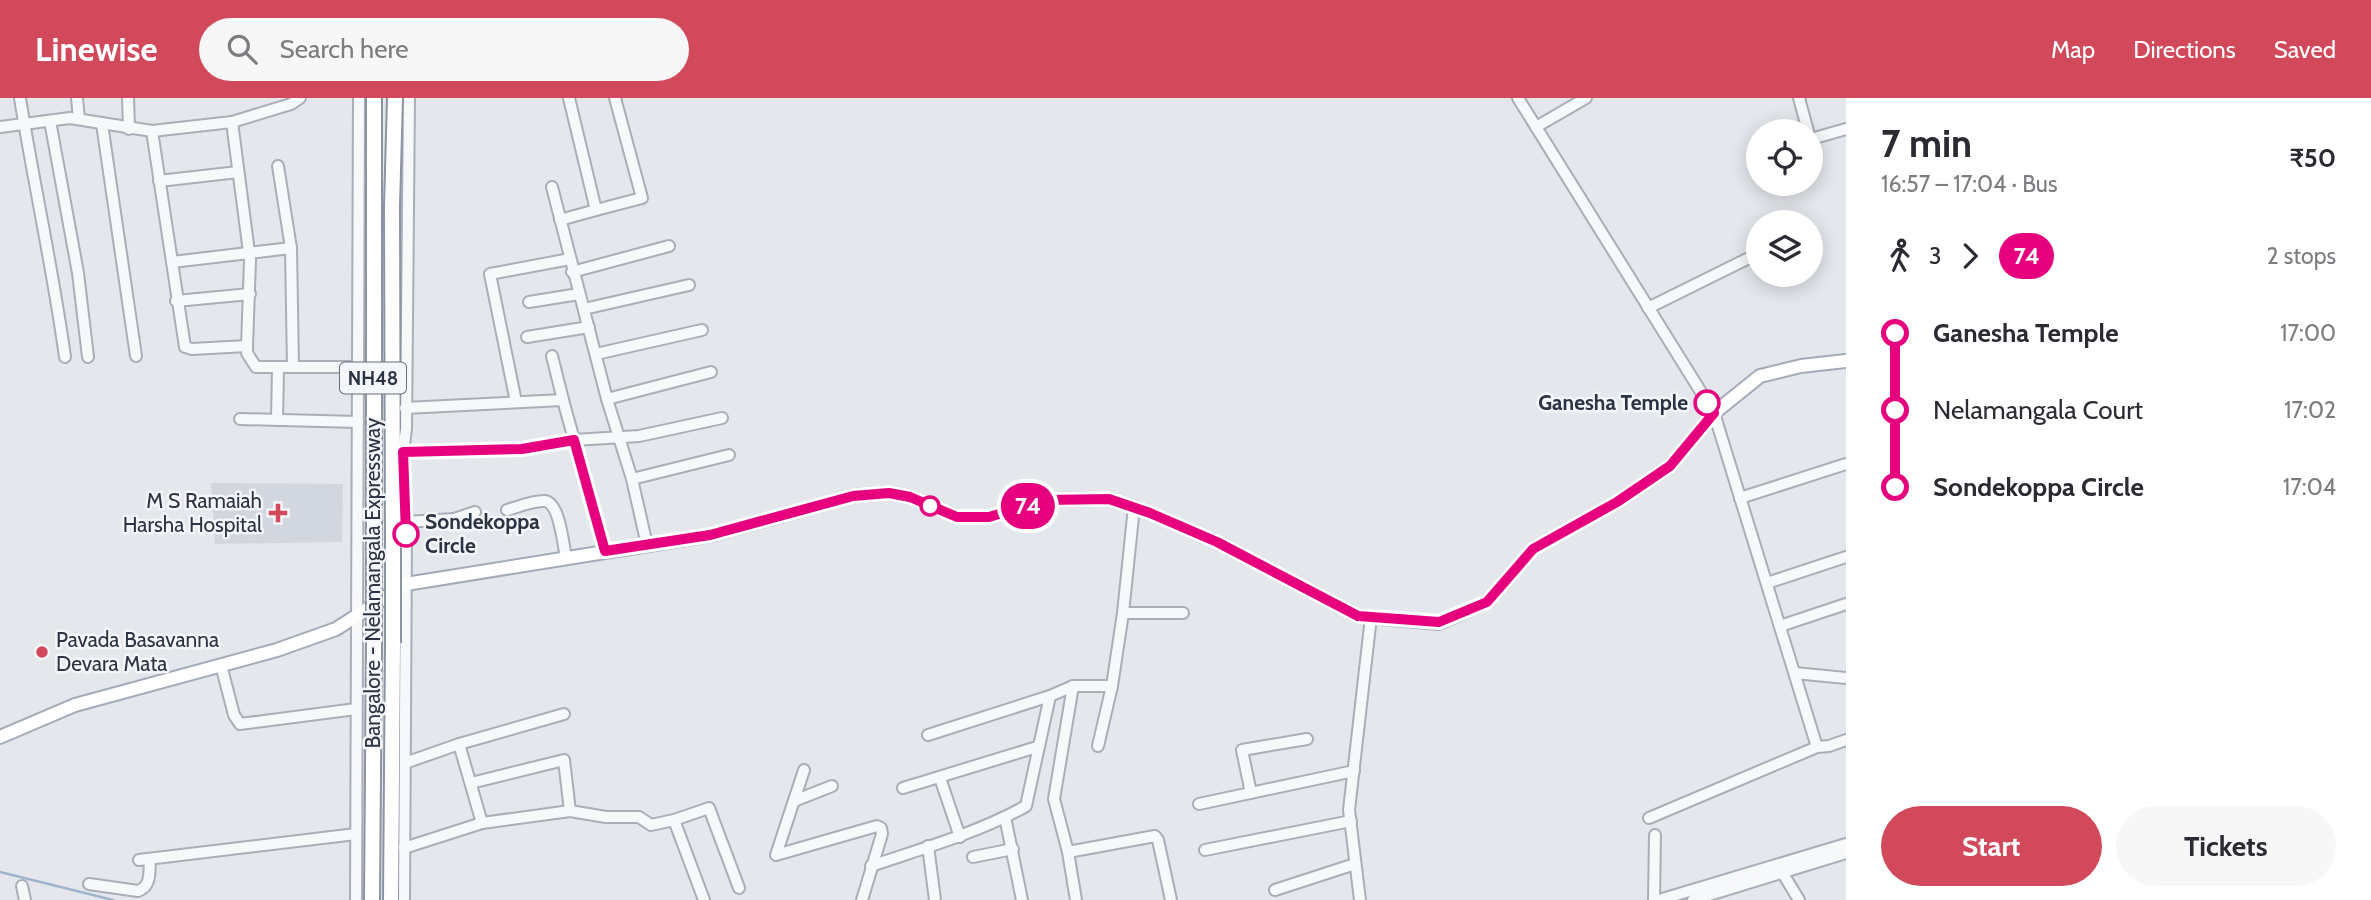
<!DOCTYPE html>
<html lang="en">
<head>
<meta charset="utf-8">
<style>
	:root { --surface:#fff; --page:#f7f7f7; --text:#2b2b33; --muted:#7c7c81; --accent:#d1495b }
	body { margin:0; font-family:Cabin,sans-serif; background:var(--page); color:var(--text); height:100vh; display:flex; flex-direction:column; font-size:26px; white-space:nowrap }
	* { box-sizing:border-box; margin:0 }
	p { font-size:23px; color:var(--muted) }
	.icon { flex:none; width:38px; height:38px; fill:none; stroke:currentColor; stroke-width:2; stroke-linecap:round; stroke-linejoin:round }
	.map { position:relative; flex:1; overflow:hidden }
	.panel { display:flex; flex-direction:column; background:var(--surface); width:525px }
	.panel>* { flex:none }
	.badge { padding:0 14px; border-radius:23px; font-size:24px; line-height:46px }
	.fabs { position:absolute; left:1746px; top:21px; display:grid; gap:14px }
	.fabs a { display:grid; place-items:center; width:77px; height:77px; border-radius:50%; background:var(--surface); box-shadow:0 4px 18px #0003; font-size:35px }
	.map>.badge { position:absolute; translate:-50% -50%; box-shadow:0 0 0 4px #fff }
	.legs { display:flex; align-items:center; gap:10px; height:77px; padding:0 35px; font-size:23px }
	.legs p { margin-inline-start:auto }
	.head { display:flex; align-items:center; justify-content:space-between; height:119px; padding:0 35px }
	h1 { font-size:38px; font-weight:800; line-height:52px }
	.action { display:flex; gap:14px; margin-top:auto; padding:14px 35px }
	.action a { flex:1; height:80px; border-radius:42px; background:var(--accent); color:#fff; font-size:28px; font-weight:800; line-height:80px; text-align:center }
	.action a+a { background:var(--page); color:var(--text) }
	ul { padding:0 35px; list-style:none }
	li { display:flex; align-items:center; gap:24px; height:77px; font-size:26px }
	li i { display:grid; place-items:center; width:10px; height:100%; margin:0 9px; background:currentColor }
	li i::after { content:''; width:18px; height:18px; margin:-9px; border:5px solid; border-radius:50%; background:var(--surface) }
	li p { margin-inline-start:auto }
	li:first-child i { background:linear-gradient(#0000 50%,currentColor 0) }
	li:last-child i { background:linear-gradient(currentColor 50%,#0000 0) }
	header { display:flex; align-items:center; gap:42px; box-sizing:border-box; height:98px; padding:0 35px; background:var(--accent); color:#fff }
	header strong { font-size:33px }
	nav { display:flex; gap:38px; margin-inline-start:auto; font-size:24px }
	.search { width:490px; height:63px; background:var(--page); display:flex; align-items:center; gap:18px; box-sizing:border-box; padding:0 24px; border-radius:38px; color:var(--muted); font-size:26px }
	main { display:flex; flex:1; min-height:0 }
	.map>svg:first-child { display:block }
</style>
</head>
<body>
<header>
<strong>Linewise</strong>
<div class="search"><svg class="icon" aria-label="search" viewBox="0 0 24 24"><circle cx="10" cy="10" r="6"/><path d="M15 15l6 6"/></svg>Search here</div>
<nav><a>Map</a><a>Directions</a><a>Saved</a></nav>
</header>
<main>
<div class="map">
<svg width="1846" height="802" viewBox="0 0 1846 802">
	<rect width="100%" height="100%" fill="#e4e7ec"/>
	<!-- built -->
	<polygon fill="#d2d6de" points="211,385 343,386 342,444 215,446"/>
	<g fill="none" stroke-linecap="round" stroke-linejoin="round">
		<!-- stream -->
		<polyline stroke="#9fb4cc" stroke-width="2.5" points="0,774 113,802"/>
		<!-- minor casing -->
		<g stroke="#a9aeb7" stroke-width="14">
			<g id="minor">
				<path d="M20 0C34 87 53 172 65 259"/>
				<polyline points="77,0 79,21"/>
				<polyline points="128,0 129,31"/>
				<polyline points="1518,0 1714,315 1817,649"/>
				<polyline points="1799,0 1808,33"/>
				<polyline points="50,23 78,175 88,259"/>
				<polyline points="102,26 136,258"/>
				<polyline points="0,29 70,20 152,33 232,24 291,6 300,0"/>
				<polyline points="1536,29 1586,0"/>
				<polyline points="152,33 185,249 192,251 247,248 250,162 232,24"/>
				<polyline points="1811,41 1846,31"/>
				<polyline points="278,68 291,150 293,269 359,269"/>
				<polyline points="159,83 238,74"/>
				<polyline points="552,89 607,301 632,381 647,447"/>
				<polyline points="596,112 642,100 615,0"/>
				<polyline points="560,122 596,112 569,0"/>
				<polyline points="172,164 291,150"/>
				<polyline points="572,174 669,148"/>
				<polyline points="176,203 250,196"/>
				<polyline points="529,204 579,196"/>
				<polyline points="1648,210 1757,156"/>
				<polyline points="584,211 689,187"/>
				<polyline points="527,239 589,229"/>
				<polyline points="247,248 247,255 256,269 293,269"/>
				<polyline points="596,256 702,232"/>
				<polyline points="607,301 711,274"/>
				<polyline points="563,302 605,453"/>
				<polyline points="516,304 490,176 570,161"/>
				<polyline points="405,310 563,302 552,258"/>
				<polyline points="240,321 358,324"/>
				<polyline points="277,322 278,269"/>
				<polyline points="403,354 522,351 574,342 639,338 722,320"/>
				<polyline points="632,381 729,357"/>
				<polyline points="1740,400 1846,366"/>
				<path d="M507 412C518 409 534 402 545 403 560 405 563 447 566 459"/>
				<polyline points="406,424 454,421 475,414"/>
				<polyline points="1767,485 1846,459"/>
				<polyline points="1123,515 1183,515"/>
				<polyline points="1780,528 1846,506"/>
				<polyline points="221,567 234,617 240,626 356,611"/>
				<polyline points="1795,575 1846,580"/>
				<polyline points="1073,588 1054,701 1068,754 1076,802"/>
				<polyline points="928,637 1050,598"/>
				<polyline points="459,646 482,725"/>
				<polyline points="1098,648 1112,588 1123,515 1134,409"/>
				<polyline points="405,665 459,646 564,616"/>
				<polyline points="804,672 776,757 877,728 881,730 882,736 862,802"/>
				<polyline points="940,680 960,739"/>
				<polyline points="471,685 564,662 570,713"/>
				<polyline points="903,690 1037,649"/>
				<polyline points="1251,695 1242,652 1307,641"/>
				<polyline points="794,703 832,688"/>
				<polyline points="1199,706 1354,673"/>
				<polyline points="1005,719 1022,802"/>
				<polyline points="1649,720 1817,649 1829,648 1846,642"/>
				<polyline points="674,722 709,710 739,790"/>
				<polyline points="928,748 935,802"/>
				<polyline points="404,750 482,725 570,713 606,719 639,719 651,727 674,722 704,802"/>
				<polyline points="1205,752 1351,723"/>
				<polyline points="1068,754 1155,738 1158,742 1171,802"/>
				<polyline points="973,759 1013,751"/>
				<polyline points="139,762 356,736"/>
				<path d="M871 768C924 750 977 735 1026 708L1050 598 1073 588H1112"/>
				<polyline points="1782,774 1799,802"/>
				<path d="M89 786 138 793C152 788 149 773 150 761"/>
				<polyline points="22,788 25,802"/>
				<polyline points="1275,792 1355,766"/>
				<polyline points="356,802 359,0"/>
				<polyline points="404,802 406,436 403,354 406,331 409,0"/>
				<polyline points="1360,802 1349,712 1371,519"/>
				<polyline points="1654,802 1655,737"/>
				<polyline points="1659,802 1846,746"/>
				<polyline points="1693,802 1846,755"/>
			</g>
		</g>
		<!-- major casing -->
		<g stroke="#a3abb8" stroke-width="16">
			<polyline id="major" points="0,639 75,607 277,552 336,531 406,486 711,437 853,398 889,395 910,399 957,419 990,419 1046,402 1109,401 1150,415 1217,444 1358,518 1439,525 1487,504 1533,451 1617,404 1670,368 1714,315 1760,278 1801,268 1846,263"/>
		</g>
		<!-- highway casing -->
		<g stroke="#8b94a3" stroke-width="18">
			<g id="highway">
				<polyline points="393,450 392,108 395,0"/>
				<polyline points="374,452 374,0"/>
				<polyline points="372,802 374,545"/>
				<polyline points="391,802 393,545"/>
			</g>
		</g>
		<!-- minor -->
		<use href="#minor" stroke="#f7f8fa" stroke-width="10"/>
		<!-- major -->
		<use href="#major" stroke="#fff" stroke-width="12"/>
		<!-- highway -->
		<use href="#highway" stroke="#fff" stroke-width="14"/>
		<!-- highway-bridge casing -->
		<g stroke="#8b94a3" stroke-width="18" stroke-linecap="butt">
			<g id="highway-bridge">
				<polyline points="393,450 393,545"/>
				<polyline points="374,452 374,545"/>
			</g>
		</g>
		<!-- highway-bridge -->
		<use href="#highway-bridge" stroke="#fff" stroke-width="14"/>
	</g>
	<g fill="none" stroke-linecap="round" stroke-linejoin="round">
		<!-- line-1 casing -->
		<g stroke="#fff" stroke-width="16">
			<polyline id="line-1" points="406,436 403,354 522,351 574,342 605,453 710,437 853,398 889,395 910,399 957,419 989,419 1046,402 1109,401 1150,415 1217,444 1358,518 1439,524 1487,504 1533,451 1617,404 1670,368 1714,315 1707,305"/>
		</g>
		<!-- line-1 -->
		<use href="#line-1" stroke="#e6007e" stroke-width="10"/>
	</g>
	<!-- markers -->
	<g fill="#fff" stroke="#e6007e" stroke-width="3.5">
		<circle cx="1707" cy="305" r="12"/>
		<circle cx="930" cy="408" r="9"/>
		<circle cx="406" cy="436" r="12"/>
	</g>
	<g fill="#d1495b" stroke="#f4f6f9" stroke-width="2.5">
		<path d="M274.5 404.5h7v7h7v7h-7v7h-7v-7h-7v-7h7z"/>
		<circle cx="42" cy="554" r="7"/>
	</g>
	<g text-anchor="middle" stroke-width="5" stroke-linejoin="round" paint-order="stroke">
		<!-- shield labels -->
		<rect fill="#f4f6f9" stroke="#676e7b" stroke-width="2" x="340" y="264.5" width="66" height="31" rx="5"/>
		<g font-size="19" font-weight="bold" fill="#2b3445">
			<text x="373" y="287">NH48</text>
		</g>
		<!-- stop labels -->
		<g font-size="21" font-weight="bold" fill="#2b3445" stroke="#f4f6f9" text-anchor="end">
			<text x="1688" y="312">Ganesha Temple</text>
			<text x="425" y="431" text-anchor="start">Sondekoppa<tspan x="425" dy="24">Circle</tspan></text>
		</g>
		<!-- poi labels -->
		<g font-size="21" fill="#2b3445" stroke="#f4f6f9" text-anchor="end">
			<text x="262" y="410">M S Ramaiah<tspan x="262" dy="24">Harsha Hospital</tspan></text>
			<text x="56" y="549" text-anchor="start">Pavada Basavanna<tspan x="56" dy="24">Devara Mata</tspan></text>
		</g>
		<!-- street labels -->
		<g font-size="21" fill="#2b3445" stroke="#f4f6f9">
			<text transform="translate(373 485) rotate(-90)" y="7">Bangalore - Nelamangala Expressway</text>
		</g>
	</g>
</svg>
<div class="fabs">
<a><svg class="icon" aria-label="locate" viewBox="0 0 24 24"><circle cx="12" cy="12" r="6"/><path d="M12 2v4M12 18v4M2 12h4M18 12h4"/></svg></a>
<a><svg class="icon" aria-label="layers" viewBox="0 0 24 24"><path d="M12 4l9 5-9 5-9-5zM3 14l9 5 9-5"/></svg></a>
</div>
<b class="badge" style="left:1028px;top:408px;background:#e6007e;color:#fff">74</b>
</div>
<section class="panel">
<div class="head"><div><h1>7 min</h1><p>16:57 – 17:04 · Bus</p></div><b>₹50</b></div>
<div class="legs"><svg class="icon" aria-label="walk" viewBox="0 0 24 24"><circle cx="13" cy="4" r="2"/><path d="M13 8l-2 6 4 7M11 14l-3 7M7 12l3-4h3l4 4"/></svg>3<svg class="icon" aria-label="forward" viewBox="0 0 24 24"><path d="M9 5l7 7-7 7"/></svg><b class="badge" style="background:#e6007e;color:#fff">74</b><p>2 stops</p></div>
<ul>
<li><i style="color:#e6007e"></i><b>Ganesha Temple</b><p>17:00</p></li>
<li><i style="color:#e6007e"></i><span>Nelamangala Court</span><p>17:02</p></li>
<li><i style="color:#e6007e"></i><b>Sondekoppa Circle</b><p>17:04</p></li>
</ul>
<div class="action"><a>Start</a><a>Tickets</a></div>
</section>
</main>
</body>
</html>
